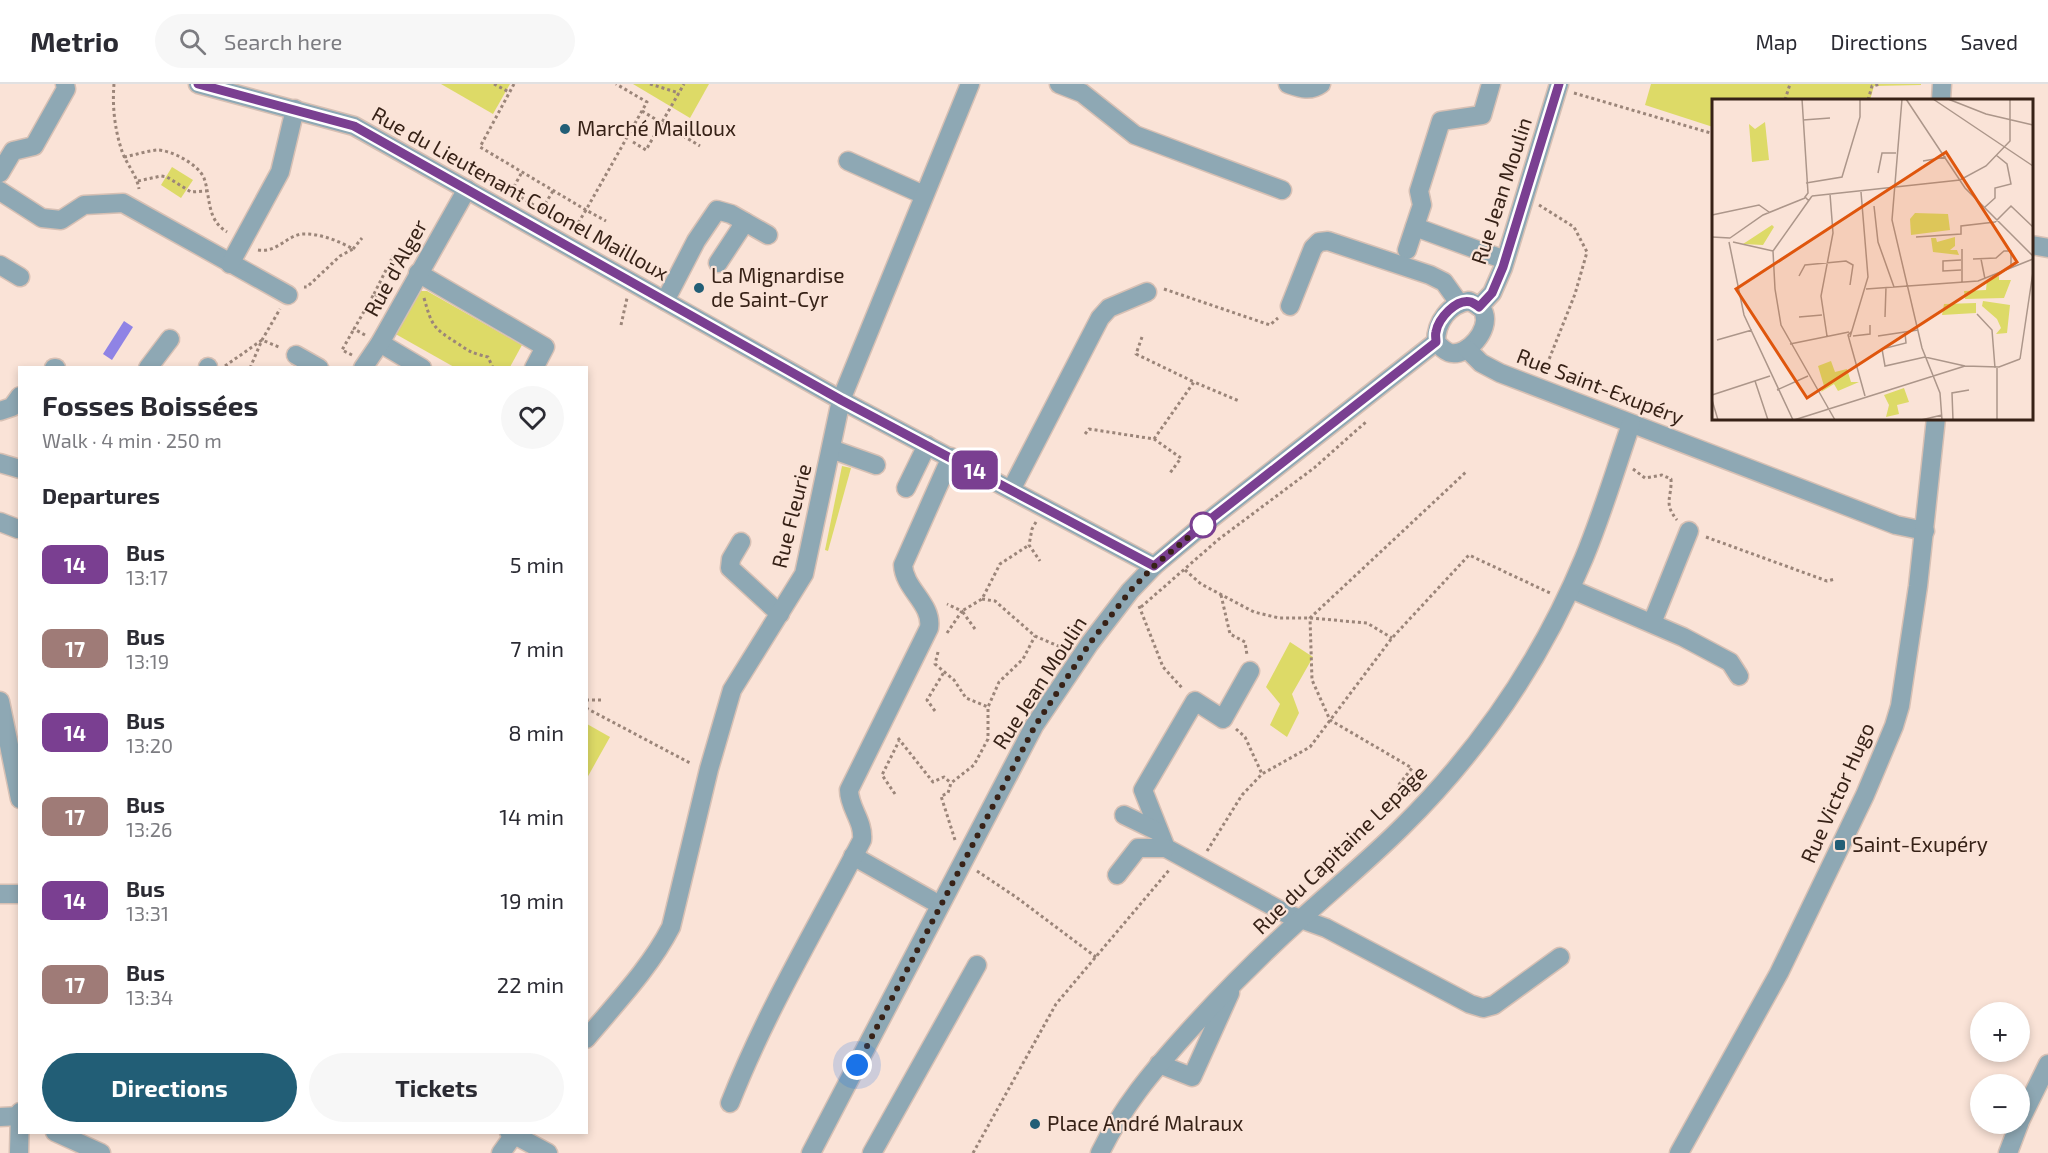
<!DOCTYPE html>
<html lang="en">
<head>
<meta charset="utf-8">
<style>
	:root { --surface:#fff; --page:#f7f7f7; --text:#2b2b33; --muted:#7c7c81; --line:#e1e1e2; --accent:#225e76 }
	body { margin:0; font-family:"Exo 2",sans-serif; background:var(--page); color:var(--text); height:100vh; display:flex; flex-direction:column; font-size:22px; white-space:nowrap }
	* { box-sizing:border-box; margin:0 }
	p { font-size:20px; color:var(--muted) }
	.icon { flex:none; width:33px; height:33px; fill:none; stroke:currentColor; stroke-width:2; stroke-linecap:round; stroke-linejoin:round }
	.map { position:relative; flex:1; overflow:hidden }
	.drawer { position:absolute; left:18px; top:282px; width:570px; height:768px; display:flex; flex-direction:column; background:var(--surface); border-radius:0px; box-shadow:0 3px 9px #0003 }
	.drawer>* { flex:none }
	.badge { padding:0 12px; border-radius:9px; font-size:21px; line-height:39px }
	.controls { position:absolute; left:1970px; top:918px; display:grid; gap:12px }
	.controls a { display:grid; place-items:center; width:60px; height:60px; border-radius:50%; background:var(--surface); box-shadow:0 3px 9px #0003; font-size:30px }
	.you { position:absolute; width:30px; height:30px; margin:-15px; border:4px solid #fff; border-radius:50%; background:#1a73e8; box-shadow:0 0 0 9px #1a73e833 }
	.map>.badge { position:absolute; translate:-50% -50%; box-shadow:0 0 0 3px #fff }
	h2 { padding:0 24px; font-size:22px; line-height:54px }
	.round { display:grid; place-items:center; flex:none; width:63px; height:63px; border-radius:32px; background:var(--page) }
	.summary { display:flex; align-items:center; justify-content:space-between; height:102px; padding:0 24px }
	h1 { font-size:28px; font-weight:700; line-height:45px }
	.primary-button { display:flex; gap:12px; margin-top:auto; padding:12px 24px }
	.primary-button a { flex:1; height:69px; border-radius:36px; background:var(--accent); color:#fff; font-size:24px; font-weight:700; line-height:69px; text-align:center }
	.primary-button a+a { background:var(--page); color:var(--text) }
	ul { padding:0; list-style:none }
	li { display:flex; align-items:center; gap:18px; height:84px; padding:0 24px }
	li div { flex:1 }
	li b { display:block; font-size:22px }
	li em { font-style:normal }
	li .badge { min-width:66px; font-weight:700; text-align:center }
	header { display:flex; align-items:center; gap:36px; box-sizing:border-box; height:84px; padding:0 30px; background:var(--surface); border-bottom:2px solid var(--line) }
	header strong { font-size:28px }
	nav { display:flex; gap:33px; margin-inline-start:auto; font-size:21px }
	.search { width:420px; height:54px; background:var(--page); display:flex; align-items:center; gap:15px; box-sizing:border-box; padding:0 21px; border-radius:33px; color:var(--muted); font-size:22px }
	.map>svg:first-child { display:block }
</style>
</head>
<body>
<header>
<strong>Metrio</strong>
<div class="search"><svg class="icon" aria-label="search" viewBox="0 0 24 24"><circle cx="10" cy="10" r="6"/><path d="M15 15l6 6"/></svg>Search here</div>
<nav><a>Map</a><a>Directions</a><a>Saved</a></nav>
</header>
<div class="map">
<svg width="2048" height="1069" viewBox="0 0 2048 1069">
	<rect width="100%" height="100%" fill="#fae3d7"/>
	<!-- green -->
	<g fill="#ddda67">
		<polygon points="441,0 510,0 493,30"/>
		<polygon points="633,0 709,0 690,34"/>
		<polygon points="1651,0 1921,0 1921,1 1874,2 1870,16 1714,16 1713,43 1645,21"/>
		<polygon points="172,83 193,96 181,114 161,101"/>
		<polygon points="421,207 427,207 522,261 510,283 454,283 392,248 415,210"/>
		<polygon points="842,382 851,384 828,467 825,466"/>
		<polygon points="1290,558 1313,573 1292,610 1299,629 1287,653 1270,641 1280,620 1266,603"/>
		<polygon points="587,640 610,653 587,694"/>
	</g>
	<!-- water -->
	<polygon fill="#8f83e5" points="124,237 133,243 112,276 103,270"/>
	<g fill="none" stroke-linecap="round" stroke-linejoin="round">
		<!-- minor casing -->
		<g stroke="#d7c0b4" stroke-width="21">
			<g id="minor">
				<polyline points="198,0 354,42 841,316 1154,482"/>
				<polyline points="1059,0 1082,9 1135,51 1282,106"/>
				<path d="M1288 0C1300 4 1310 8 1321 0"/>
				<polyline points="1941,16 1942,0"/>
				<polyline points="848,77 924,111"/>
				<polyline points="0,89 13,67 34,62 66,5 65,0"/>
				<polyline points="0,107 42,134 61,136 84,121 123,119 288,211"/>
				<polyline points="1415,143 1505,176"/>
				<polyline points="2032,161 2048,164"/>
				<polyline points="1407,166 1422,121 1419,107 1441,37 1482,31 1491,0"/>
				<polyline points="718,179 745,138"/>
				<polyline points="230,180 280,88 295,25"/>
				<polyline points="0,181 20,193"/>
				<polyline points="418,189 545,263 534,284"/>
				<polyline points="665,217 696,157 717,126 731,130 768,151"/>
				<path d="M1469 217C1475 220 1482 223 1484 229 1490 246 1468 272 1451 269 1445 268 1440 262 1436 258 1436 238 1449 220 1469 217Z"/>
				<polyline points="1290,222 1313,164 1319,158 1328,157 1430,191 1444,198 1459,219"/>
				<polyline points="1479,223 1492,209 1503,184 1559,0"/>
				<polyline points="380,259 422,284"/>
				<polyline points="1467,265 1481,279 1500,289 1896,441 1925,447"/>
				<polyline points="296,271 319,284"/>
				<polyline points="54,284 56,284"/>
				<polyline points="148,284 170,255"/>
				<polyline points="208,284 208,283"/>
				<polyline points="363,284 380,259 467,105"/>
				<polyline points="0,327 12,323 20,312"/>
				<polyline points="831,365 876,381"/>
				<polyline points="0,379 20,385"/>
				<polyline points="906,404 927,361"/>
				<polyline points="1011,406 1100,234 1109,224 1147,208"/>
				<polyline points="0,438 18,445"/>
				<polyline points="741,458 731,475 730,484 780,530"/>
				<polyline points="1571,505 1683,553 1730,578 1739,592"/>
				<polyline points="1652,539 1689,447"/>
				<polyline points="1250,587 1223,635 1195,617 1143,706 1166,764 1287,830 1326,844 1470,920 1483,924 1494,921 1560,873"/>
				<polyline points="0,617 20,715"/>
				<polyline points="1124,731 1159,748"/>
				<polyline points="853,772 931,816"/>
				<polyline points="1117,791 1138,764 1166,764"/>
				<polyline points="0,810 20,810"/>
				<path d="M586 955C616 919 650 884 671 843L709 685 732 606 804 490 841 316 970 0"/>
				<polyline points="1159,980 1192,993 1230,909"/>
				<path d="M730 1019C766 927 817 843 862 756 864 737 849 724 849 706L929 544C933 520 904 505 903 481L951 373"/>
				<polyline points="0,1033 20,1032"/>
				<polyline points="2019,1039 2048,980"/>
				<polyline points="55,1048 101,1069"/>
				<polyline points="509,1048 548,1069"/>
				<polyline points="19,1069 20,1028"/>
				<polyline points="501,1069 516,1048"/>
				<polyline points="811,1069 1034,642 1090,559 1130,507 1154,482 1203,441 1436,258"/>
				<polyline points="872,1069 977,881"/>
				<path d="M1100 1069C1123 1022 1151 989 1186 950 1223 909 1262 870 1303 833 1336 803 1370 775 1402 743 1479 667 1542 575 1584 474 1602 431 1616 384 1631 340"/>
				<polyline points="1679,1069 1779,889 1865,711 1894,642 1900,622 1918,502 1936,334"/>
				<polyline points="2008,1069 2019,1040"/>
			</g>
		</g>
		<!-- path -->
		<g stroke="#9b8579" stroke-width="3" stroke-dasharray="3 3" stroke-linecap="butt">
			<path d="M114 0C112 23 115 48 123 70 128 82 137 92 139 105"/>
			<polyline points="494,0 509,8"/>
			<polyline points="514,0 480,63 586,126 647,18 616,0"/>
			<polyline points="650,0 679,9"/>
			<polyline points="1574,9 1714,50"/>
			<polyline points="1785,16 1790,0"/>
			<polyline points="1868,16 1872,2 1881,0"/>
			<polyline points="642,27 700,62"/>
			<polyline points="633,58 646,66 684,0"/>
			<path d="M124 73C135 71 146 67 157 66 171 66 198 80 204 94 211 114 206 135 227 148"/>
			<polyline points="469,83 549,130"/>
			<polyline points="138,97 161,92 167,93 191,108 206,107"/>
			<polyline points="511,108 522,88"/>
			<polyline points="1539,121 1574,143 1587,168 1575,210 1544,288"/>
			<polyline points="542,125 553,107"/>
			<polyline points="575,144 586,126 606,137"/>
			<polyline points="353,165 362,154"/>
			<path d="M258 166C277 169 286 152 302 150 319 149 339 157 353 165L340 172 307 203H304"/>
			<polyline points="1164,205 1270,241 1278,234"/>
			<polyline points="374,210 393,172"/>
			<path d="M424 214C432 242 433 244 457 259 470 268 472 269 488 273L493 284"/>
			<polyline points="621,241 627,214"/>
			<polyline points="365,251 354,245 374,210 385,216"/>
			<polyline points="1142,253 1136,270 1194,298"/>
			<polyline points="352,271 342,266 354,245"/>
			<polyline points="225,282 262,256 281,264"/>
			<polyline points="250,284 262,256 280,225"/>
			<polyline points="1085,350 1089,345 1154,355 1181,374 1170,389"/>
			<polyline points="1154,355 1194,298 1239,317"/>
			<path d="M1633 385 1645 394 1662 391 1671 395C1672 414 1663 419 1677 436"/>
			<polyline points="1036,438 1032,445 1029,461 1040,477"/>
			<polyline points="1706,453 1827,497 1835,495"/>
			<polyline points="1185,486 1201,500 1254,528 1279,534 1310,534 1367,539 1392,554"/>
			<polyline points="1221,511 1230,550 1245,558 1247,571"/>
			<polyline points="982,515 995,517 1035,552 1065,565"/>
			<polyline points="1139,522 1163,583 1183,605"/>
			<polyline points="1141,523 1219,455 1314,384 1367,337"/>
			<polyline points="975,545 962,527 982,515 1000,480 1029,461"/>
			<polyline points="947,549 962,527 947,520"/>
			<polyline points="938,568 935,580 954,596 966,614 988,623"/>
			<polyline points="586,616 601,616"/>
			<polyline points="586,624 690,679"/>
			<polyline points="935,627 927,616 944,588"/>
			<polyline points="1236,645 1245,653 1262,690"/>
			<polyline points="898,654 933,698 944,693 951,699"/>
			<polyline points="895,710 882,691 899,657"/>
			<polyline points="1410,711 1397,703 1412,684 1330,636 1312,596 1310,534 1466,388"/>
			<polyline points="955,756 941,712 948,709 951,699 974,681 988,655 988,623 999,598 1023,575 1035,552"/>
			<polyline points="1207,767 1242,711 1262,690 1310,663 1392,554 1469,471 1550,509"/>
			<polyline points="977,787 1016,813 1096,873"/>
			<polyline points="973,1069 1056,920 1170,785"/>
		</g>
		<!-- minor -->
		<use href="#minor" stroke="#8ea8b4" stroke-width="18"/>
	</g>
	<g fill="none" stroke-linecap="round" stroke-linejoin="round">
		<!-- line casing -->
		<g stroke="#fff" stroke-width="14">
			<path id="line" d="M198 0 354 42 841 316 1154 482 1203 441 1436 258C1436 254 1435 251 1436 248 1438 235 1456 214 1471 218 1474 219 1476 221 1479 223L1492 209 1503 183 1559 0"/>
		</g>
		<!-- line -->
		<use href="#line" stroke="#7a3f91" stroke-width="9"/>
		<!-- walk -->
		<polyline stroke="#372217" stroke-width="6" stroke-dasharray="0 10.8" points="857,981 1035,642 1090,559 1130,507 1154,482 1203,441"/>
	</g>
	<!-- markers -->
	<g fill="#225e76" stroke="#fae3d7" stroke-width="2">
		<circle cx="565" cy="45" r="6"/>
		<circle cx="699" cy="204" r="6"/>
		<rect x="1834" y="755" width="12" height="12" rx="3"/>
		<circle cx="1035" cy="1040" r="6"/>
	</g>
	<circle fill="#fff" stroke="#7a3f91" stroke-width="3" cx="1203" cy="441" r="12"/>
	<g text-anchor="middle" stroke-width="4.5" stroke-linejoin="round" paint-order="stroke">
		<!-- poi labels -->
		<g font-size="21" fill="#372217" stroke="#fae3d7" text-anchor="start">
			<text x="577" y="52">Marché Mailloux</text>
			<text x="711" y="199">La Mignardise<tspan x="711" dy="24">de Saint-Cyr</tspan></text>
			<text x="1852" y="768">Saint-Exupéry</text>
			<text x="1047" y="1047">Place André Malraux</text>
		</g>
		<!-- street labels -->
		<g font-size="21" fill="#372217" stroke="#fae3d7">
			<text transform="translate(1502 107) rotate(-72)" y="7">Rue Jean Moulin</text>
			<text transform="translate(520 110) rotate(29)" y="7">Rue du Lieutenant Colonel Mailloux</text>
			<text transform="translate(396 184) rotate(-61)" y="7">Rue d'Alger</text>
			<text transform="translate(1600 303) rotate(21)" y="7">Rue Saint-Exupéry</text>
			<text transform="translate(792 432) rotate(-76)" y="7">Rue Fleurie</text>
			<text transform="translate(1040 599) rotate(-57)" y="7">Rue Jean Moulin</text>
			<text transform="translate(1838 709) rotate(-66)" y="7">Rue Victor Hugo</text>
			<text transform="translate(1340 766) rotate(-44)" y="7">Rue du Capitaine Lepage</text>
		</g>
	</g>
	<!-- overview -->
	<g transform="translate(1712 15)">
		<rect width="321" height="321" fill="#fae3d7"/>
		<path d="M53 23 57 61 40 63 37 25 43 30ZM203 114 236 115 238 131 199 136 198 120ZM60 126 62 128 51 146 31 145ZM243 138V147L238 151H245L247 156 221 153 219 139H224L225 143ZM287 177V181H299L292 199 253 200 252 192 274 191 275 181ZM271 202 298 206 295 234 284 235 289 229 285 220 270 207ZM264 204V214L230 216 232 205ZM119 262 123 273 135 270 139 283H147L126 292 122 285 109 293 112 287 106 267ZM192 289 197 303 185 306 187 315 174 318 177 306 172 296Z" fill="#ddda67"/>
		<path fill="none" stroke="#ac968a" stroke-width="1.5" d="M90 0 96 94 93 98 97 102M190 0 180 121 210 249 228 294 230 321M194 0 253 89 321 157M221 0 321 67M236 0 274 15 321 26M91 21 118 19M211 62 234 58M166 74 170 54H184M94 84 130 78 148 18V0M100 97 248 81 274 67 298 42V0M100 97 61 152 63 190 69 226 123 321M162 107 166 143 182 188M273 108 283 99V89L299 85 295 65 284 56M0 116 47 106 57 113M0 138 18 139M204 138 249 135V127L283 123 299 107 321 128M18 139 51 116 93 99M17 143 32 216 81 321M21 143 61 152M261 160 284 159 292 152H299V168M269 160 273 180M249 161 231 162V172L249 171M87 177 93 166 134 162 141 166 138 186M250 183V150M154 190 266 182 321 160M265 215 280 231 283 269M87 218 110 216M173 218 174 188M140 232 136 236 153 297M193 234 194 244 170 250 173 267 213 258 253 267 287 268 308 260M115 237 109 197 121 134 118 95M141 237 158 235V226M166 237 206 231M138 238 156 178 149 93M5 241 40 231M78 245 137 233M308 260 321 173M43 282 56 321M65 291 96 277M0 296 58 277M0 301 6 321M82 321 253 267M209 321 230 316M241 321 240 294 257 291M285 321V269"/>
		<path fill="#df560d" fill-opacity="0.15" stroke="#df560d" stroke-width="3" d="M234 53 305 163 95 299 24 190Z"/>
		<rect width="321" height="321" fill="none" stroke="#372217" stroke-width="3"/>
	</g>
</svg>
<div class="controls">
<a>+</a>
<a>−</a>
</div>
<div class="you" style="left:857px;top:981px"></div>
<b class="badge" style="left:975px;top:386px;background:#7a3f91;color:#fff">14</b>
<section class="drawer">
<div class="summary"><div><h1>Fosses Boissées</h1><p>Walk · 4 min · 250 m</p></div><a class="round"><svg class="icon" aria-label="heart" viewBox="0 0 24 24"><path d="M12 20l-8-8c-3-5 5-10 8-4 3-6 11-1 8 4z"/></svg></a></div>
<h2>Departures</h2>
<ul>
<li><span class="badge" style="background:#7a3f91;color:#fff">14</span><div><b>Bus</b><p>13:17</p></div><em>5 min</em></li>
<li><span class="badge" style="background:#9f7b77;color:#fff">17</span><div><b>Bus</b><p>13:19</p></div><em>7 min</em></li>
<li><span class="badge" style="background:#7a3f91;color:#fff">14</span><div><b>Bus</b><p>13:20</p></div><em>8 min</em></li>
<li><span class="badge" style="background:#9f7b77;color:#fff">17</span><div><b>Bus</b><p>13:26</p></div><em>14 min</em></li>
<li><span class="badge" style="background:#7a3f91;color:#fff">14</span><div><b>Bus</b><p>13:31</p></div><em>19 min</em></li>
<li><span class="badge" style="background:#9f7b77;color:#fff">17</span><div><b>Bus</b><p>13:34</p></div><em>22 min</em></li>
</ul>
<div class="primary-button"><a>Directions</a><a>Tickets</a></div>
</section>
</div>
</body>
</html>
